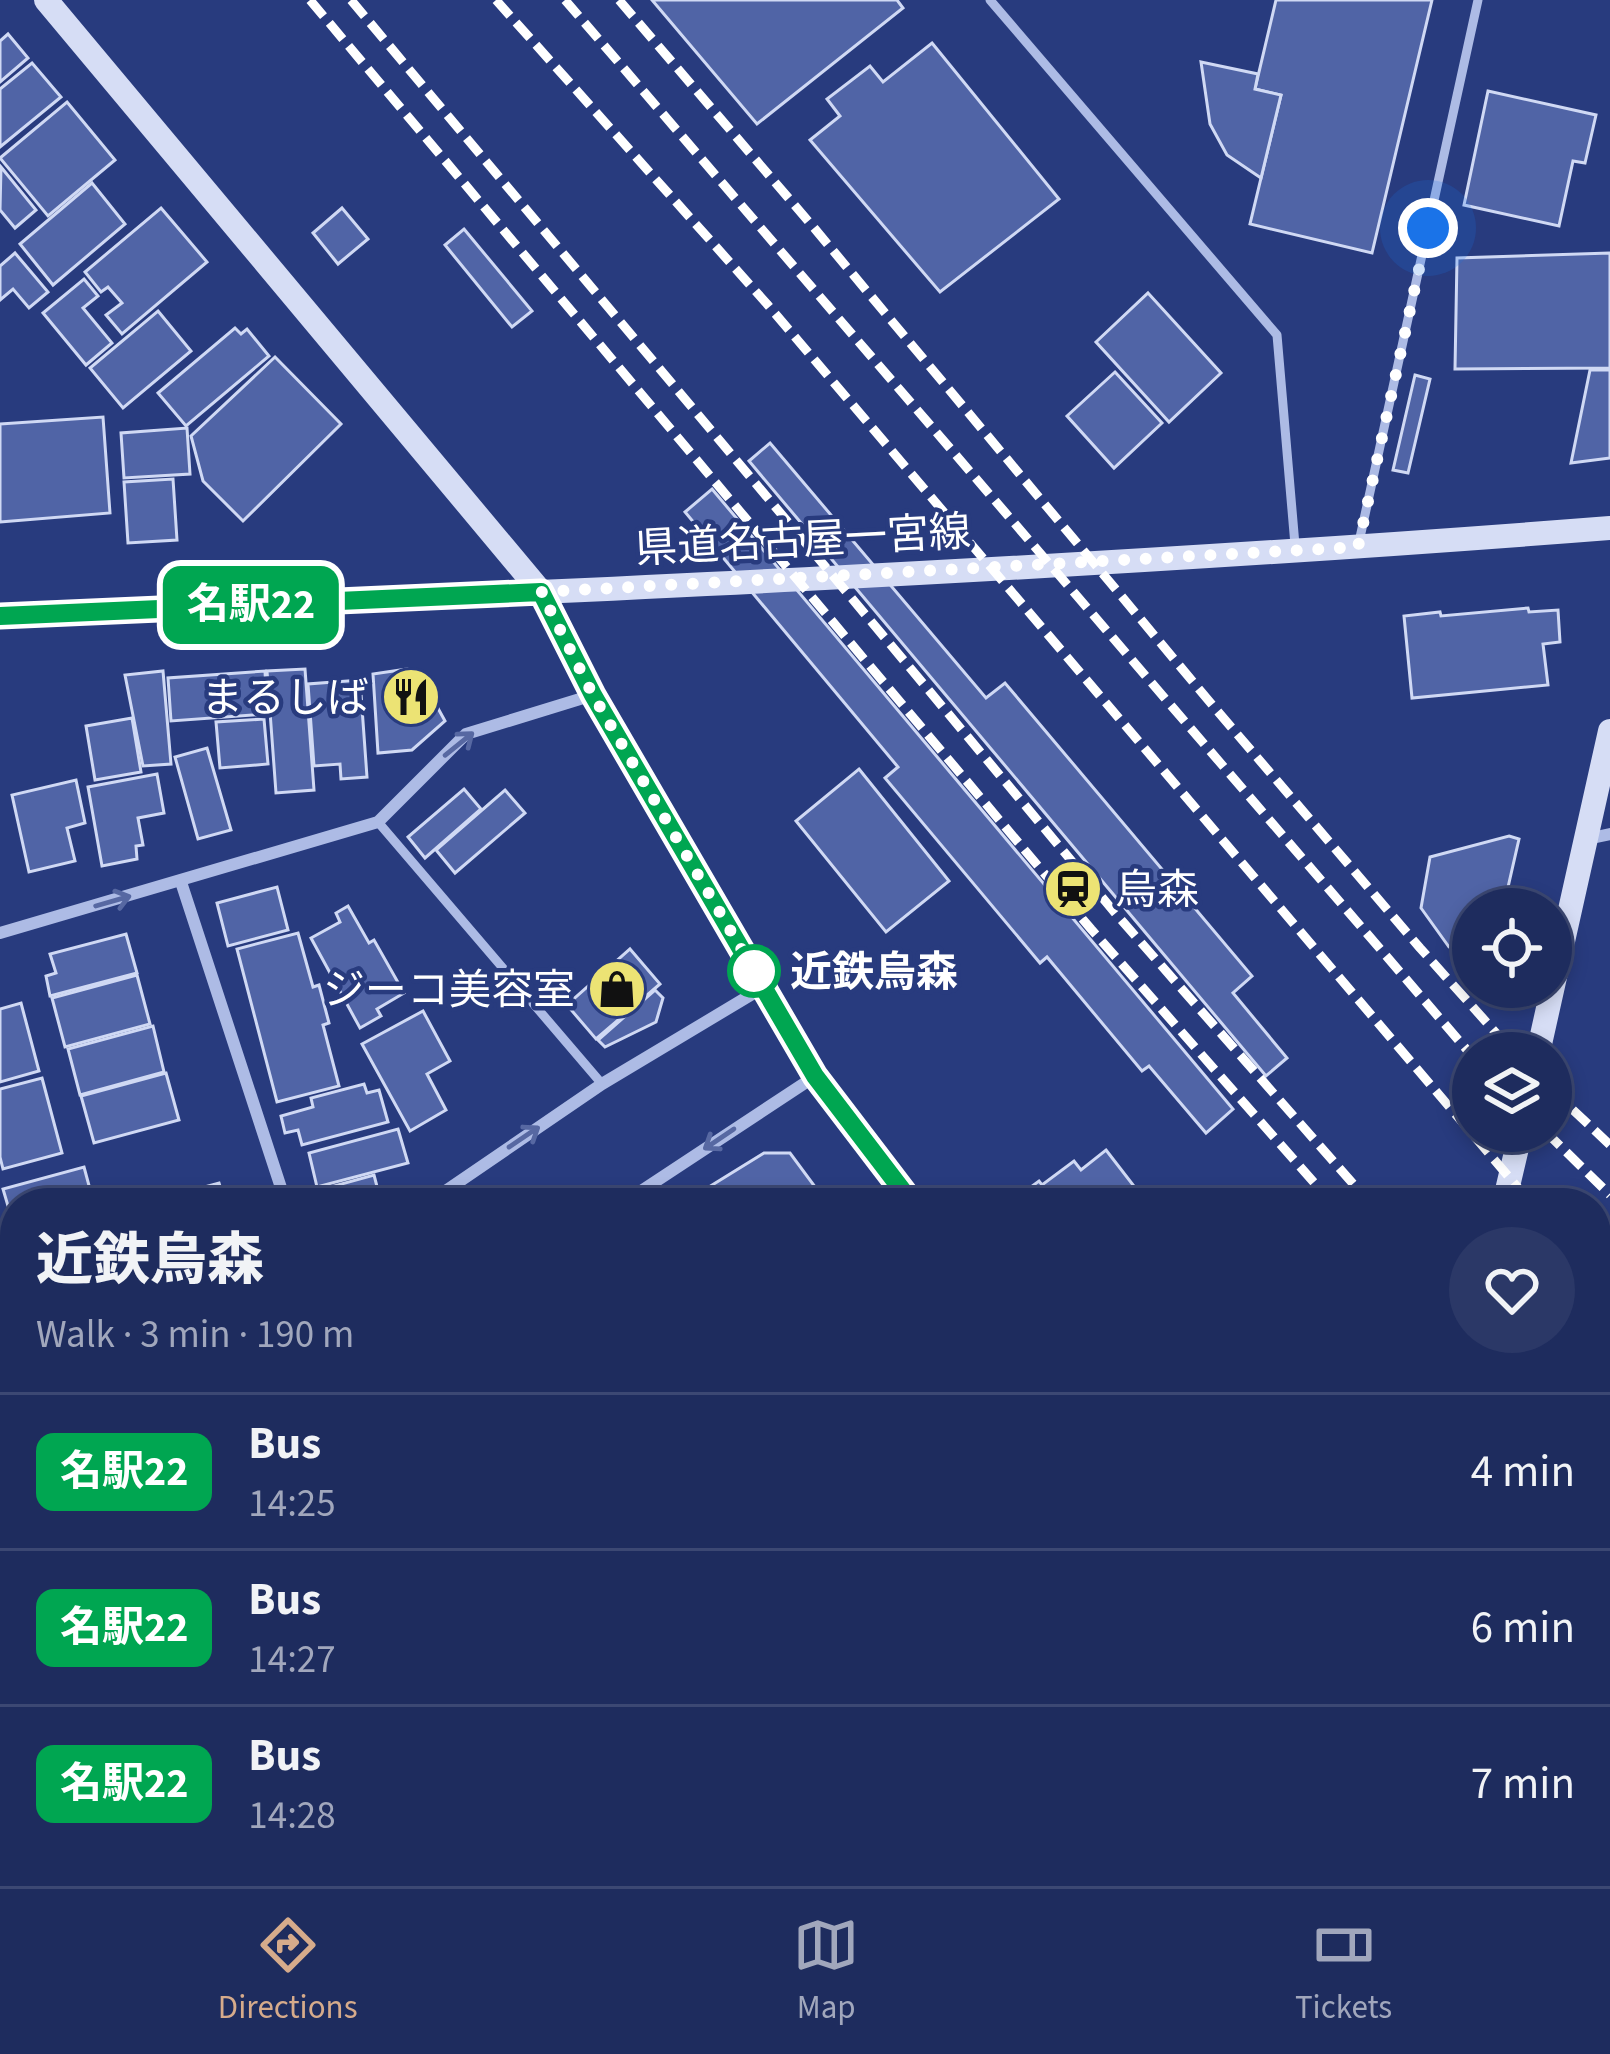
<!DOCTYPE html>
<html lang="en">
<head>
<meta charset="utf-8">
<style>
	:root { --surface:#1e2c5e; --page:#2b3867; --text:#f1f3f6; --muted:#a1a7bc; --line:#3c4873; --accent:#d6ab8b }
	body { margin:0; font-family:"Source Sans 3","Noto Sans JP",sans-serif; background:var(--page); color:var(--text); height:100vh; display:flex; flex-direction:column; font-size:45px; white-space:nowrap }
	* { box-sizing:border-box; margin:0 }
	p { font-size:39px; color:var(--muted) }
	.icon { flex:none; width:66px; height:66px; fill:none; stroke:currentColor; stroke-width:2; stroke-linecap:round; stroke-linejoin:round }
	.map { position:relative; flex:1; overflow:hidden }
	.drawer { position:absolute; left:0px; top:1188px; width:1611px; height:699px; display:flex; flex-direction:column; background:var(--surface); border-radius:48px 48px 0 0; box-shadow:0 6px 18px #0003,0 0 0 3px var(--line) }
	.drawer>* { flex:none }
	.badge { padding:0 24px; border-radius:18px; font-size:42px; line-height:78px }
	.tools { position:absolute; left:1452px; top:888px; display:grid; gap:24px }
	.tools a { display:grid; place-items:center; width:120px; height:120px; border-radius:50%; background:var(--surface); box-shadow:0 6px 18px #0003,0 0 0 3px var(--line); font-size:60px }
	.you { position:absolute; width:60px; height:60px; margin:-30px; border:9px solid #fff; border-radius:50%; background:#1a73e8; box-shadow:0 0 0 18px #1a73e833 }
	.map>.badge { position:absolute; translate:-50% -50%; box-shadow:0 0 0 6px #fff }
	.round { display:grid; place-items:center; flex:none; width:126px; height:126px; border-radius:63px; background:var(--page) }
	.head { display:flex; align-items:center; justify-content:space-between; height:204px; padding:0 36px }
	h1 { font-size:57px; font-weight:800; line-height:90px }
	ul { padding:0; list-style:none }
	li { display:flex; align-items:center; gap:36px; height:156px; padding:0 36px; border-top:3px solid var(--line) }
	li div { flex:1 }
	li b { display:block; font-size:45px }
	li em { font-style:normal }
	li .badge { min-width:132px; font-weight:700; text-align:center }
	.menu { display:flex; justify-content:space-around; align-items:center; height:168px; border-top:3px solid var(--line); background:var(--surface); font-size:33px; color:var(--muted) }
	.menu a { display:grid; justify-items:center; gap:6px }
	.menu .current { color:var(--accent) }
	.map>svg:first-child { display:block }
</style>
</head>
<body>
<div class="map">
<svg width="1610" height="1886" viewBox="0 0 1610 1886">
	<rect width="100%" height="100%" fill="#283b7e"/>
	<!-- building -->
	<g fill="#5064a6" stroke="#d0d9f4" stroke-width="3">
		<polygon points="652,0 897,0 903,8 757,124"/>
		<polygon points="1276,0 1432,0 1372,253 1250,224 1281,95 1255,89"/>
		<polygon points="8,34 28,58 0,82 0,41"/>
		<polygon points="932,43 1059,199 940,292 810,140 840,116 827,99 870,66 883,82"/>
		<polygon points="1201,62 1258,74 1255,89 1281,95 1261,178 1227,155 1210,124"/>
		<polygon points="32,63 61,97 0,147 0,89"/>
		<polygon points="1488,91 1596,115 1585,163 1573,161 1559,226 1464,205"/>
		<polygon points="67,102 115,160 48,216 0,158"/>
		<polygon points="1,167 36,210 15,228 0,210"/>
		<polygon points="92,183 125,224 53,285 20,244"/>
		<polygon points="161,208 207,262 122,334 106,315 122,303 108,287 101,292 85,272"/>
		<polygon points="342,208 368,239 338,264 313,233"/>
		<polygon points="464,229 532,311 512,327 445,245"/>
		<polygon points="15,253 48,292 29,308 13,289 0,300 0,266"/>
		<polygon points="1610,253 1610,368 1455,369 1457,258"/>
		<polygon points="84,279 98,296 83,308 112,343 86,365 43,313"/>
		<polygon points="1148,293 1221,373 1169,422 1096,342"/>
		<polygon points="158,311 191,351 123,408 90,368"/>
		<polygon points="235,328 241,334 247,329 269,356 186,426 158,393"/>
		<polygon points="275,357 341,424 243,521 203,481 191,436"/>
		<polygon points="1590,370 1610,370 1610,458 1571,463"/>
		<polygon points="1115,372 1162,423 1114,468 1067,416"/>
		<polygon points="1415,375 1430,379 1408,473 1393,470"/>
		<polygon points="103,417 110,513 0,522 0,424"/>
		<polygon points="187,428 190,474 124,478 121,433"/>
		<polygon points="770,443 986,698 1005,683 1252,976 1233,993 1287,1058 1266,1076 749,461"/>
		<polygon points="173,479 177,540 128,543 124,482"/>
		<polygon points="712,489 1233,1109 1206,1133 1149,1066 1142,1071 1047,957 1040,963 885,778 898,767 685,512"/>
		<polygon points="1528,608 1529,612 1558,610 1560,642 1543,644 1548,685 1412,698 1404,616 1440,612 1441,616"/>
		<polygon points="305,669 314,790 276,793 267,671"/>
		<polygon points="407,669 408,682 423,681 445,721 412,750 378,753 373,674"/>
		<polygon points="163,671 171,764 143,766 125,675"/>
		<polygon points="265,671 267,714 171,721 168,678"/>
		<polygon points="360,680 367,777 341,779 340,764 314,766 308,684"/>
		<polygon points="132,718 141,772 95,780 86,726"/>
		<polygon points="264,719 268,764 220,768 216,722"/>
		<polygon points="207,748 231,830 198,839 175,757"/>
		<polygon points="859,769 949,881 886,932 796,821"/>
		<polygon points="157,774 164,813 138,818 143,845 136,846 137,859 102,866 88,787"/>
		<polygon points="76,780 85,823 67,828 75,861 29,872 12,795"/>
		<polygon points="464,789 481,809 425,858 408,837"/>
		<polygon points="505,790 525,813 455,873 436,850"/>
		<polygon points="1509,836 1519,839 1503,909 1473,909 1473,953 1449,947 1421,908 1430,857"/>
		<polygon points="277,887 288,930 228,946 217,903"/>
		<polygon points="348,906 369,943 374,940 404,993 377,1009 381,1016 360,1028 311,938 340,922 336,913"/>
		<polygon points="298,933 313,987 319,985 329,1023 323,1025 339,1086 277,1102 237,949"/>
		<polygon points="126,934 137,973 50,996 46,976 56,973 50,954"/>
		<polygon points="630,949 660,984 596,1039 567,1005"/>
		<polygon points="137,975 150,1024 65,1047 52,998"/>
		<polygon points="655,990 663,998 656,1022 605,1047 598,1040"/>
		<polygon points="21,1003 39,1071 0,1082 0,1009"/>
		<polygon points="423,1011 450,1061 427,1074 446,1110 410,1131 362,1044"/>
		<polygon points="153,1026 164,1072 80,1095 68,1049"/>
		<polygon points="166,1073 179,1120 94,1143 81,1096"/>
		<polygon points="42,1078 62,1153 3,1169 0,1157 0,1089"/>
		<polygon points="364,1084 367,1093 379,1090 388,1122 302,1145 298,1130 285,1133 281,1116 313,1107 311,1098"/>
		<polygon points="398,1129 408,1163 317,1187 309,1153"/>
		<polygon points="1106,1150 1147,1203 1009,1203 1039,1181 1042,1185 1074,1161 1081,1170"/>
		<polygon points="764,1153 790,1153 827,1203 683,1203"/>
		<polygon points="84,1167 91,1193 81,1196 82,1203 15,1203 15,1223 13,1223 3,1189"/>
		<polygon points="374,1175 380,1198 361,1203 308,1203 305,1194"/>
		<polygon points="219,1183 225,1203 145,1203"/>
		<polygon points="14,1262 15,1295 11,1296 14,1309 0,1312 0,1266"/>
		<polygon points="15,1327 15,1368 1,1372 0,1331"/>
		<polygon points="15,1372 15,1416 0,1420 0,1391 5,1389 1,1375"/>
		<polygon points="15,1571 15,1624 0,1628 0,1574"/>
		<polygon points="15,1638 15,1697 0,1701 0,1642"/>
		<polygon points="1610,1681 1610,1719 1596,1720 1596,1682"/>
		<polygon points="15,1705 15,1750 0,1753 0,1709"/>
		<polygon points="1610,1741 1610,1829 1596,1830 1596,1743"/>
		<polygon points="1610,1833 1610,1877 1582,1880 1581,1872 1596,1872 1596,1834"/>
		<polygon points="92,1872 192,1872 195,1886 95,1886"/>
		<polygon points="496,1872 582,1872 585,1886 489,1886 486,1874"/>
		<polygon points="642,1872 743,1872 744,1875 737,1877 739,1886 646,1886"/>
		<polygon points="758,1872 840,1872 842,1878 811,1886 761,1886"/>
		<polygon points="1137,1872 1214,1872 1153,1886 1140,1886"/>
		<polygon points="1251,1872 1283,1872 1286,1886 1177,1886"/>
		<polygon points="1535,1872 1577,1872 1578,1886 1537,1886"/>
	</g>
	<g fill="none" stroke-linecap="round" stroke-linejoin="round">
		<!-- lane -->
		<g stroke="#adbbe5" stroke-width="9">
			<polyline points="990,0 1277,335 1295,545"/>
			<polyline points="1359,542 1478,0"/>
			<polyline points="378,822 602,1084"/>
		</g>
		<!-- street -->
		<g stroke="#adbbe5" stroke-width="12">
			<polyline points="1587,839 1610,834"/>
			<polyline points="181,882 286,1203"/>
			<polyline points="0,933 378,822 466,734 593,695"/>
			<polyline points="428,1203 602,1084 764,987"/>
			<polyline points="623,1203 814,1077"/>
			<polyline points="0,1455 15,1449"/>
			<polyline points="0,1529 15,1523"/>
			<polyline points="1596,1590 1610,1606"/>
			<polyline points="268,1872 271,1886"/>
			<polyline points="615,1872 618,1886"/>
			<polyline points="1012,1872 1015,1886"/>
		</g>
		<!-- secondary -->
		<g stroke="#d6ddf5" stroke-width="24">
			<polyline points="46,0 541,592 593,695 815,1076 912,1203"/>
			<path d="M0 616C537 593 1074 570 1610 528"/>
			<polyline points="1538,1053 1610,731"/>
			<polyline points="1504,1203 1521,1131"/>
			<polyline points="1414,1872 1424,1886"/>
			<polyline points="1353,1886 1356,1872"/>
		</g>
		<!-- rail -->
		<g stroke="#fff" stroke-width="9" stroke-dasharray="21 9" stroke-linecap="butt">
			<polyline points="310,0 1091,929 1332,1203"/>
			<polyline points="351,0 1116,914 1370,1203"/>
			<polyline points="496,0 767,304 1531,1203"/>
			<polyline points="565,0 1473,1057"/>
			<polyline points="619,0 815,229 1214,707 1420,948 1514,1053"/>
			<polyline points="1551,1089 1610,1145"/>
			<polyline points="1545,1131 1610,1195"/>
			<polyline points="1596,1279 1610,1296"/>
			<polyline points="1596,1454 1610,1469"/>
			<polyline points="1596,1497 1610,1512"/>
		</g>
	</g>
	<!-- one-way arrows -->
	<defs><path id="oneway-shaft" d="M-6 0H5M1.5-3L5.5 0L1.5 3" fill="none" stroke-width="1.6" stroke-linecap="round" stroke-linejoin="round" transform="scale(3)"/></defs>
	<g stroke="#5768a2">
		<use href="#oneway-shaft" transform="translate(459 744) rotate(-39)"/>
		<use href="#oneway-shaft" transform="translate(113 901) rotate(-16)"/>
		<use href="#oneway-shaft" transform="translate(524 1137) rotate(-34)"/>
		<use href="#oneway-shaft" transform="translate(719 1139) rotate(146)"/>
	</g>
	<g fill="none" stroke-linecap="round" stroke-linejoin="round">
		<!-- line casing -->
		<g stroke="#fff" stroke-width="27">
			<polyline id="line" points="0,616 541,592 593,695 815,1076 912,1203"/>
		</g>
		<!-- line -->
		<use href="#line" stroke="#00a651" stroke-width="18"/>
		<!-- walk -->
		<polyline stroke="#fff" stroke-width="12" stroke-dasharray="0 21.6" points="754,971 764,988 593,695 541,592 1358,547 1428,228"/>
	</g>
	<!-- icons -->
	<defs>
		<g id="restaurant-disc" transform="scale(3)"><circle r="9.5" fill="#ece374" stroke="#283b7e"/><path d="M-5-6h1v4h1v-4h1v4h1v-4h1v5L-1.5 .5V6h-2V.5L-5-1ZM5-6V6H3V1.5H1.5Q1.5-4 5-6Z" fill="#111"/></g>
		<g id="station-disc" transform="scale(3)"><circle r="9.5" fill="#ece374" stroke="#283b7e"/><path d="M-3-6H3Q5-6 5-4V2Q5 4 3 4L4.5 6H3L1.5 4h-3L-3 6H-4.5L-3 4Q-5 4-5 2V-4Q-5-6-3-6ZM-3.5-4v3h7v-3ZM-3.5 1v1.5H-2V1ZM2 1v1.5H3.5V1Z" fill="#111"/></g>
		<g id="shop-disc" transform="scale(3)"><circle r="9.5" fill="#ece374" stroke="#283b7e"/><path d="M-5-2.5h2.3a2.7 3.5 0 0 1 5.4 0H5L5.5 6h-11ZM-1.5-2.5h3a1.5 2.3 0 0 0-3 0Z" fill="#111"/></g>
	</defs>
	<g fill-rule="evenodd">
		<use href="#restaurant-disc" x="411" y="697"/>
		<use href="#station-disc" x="1073" y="889"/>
		<use href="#shop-disc" x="617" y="989"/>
	</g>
	<!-- markers -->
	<circle fill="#fff" stroke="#00a651" stroke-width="6" cx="754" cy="971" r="24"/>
	<g text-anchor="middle" stroke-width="9" stroke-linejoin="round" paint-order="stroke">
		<!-- street labels -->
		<g font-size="42" fill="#fff" stroke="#283b7e">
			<text transform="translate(803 539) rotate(-3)" y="15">県道名古屋一宮線</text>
		</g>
		<!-- poi labels -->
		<g font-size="42" fill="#fff" stroke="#283b7e" text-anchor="end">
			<text x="369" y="712">まるしば</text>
			<text x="1115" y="904" text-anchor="start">烏森</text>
			<text x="575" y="1004">ジーコ美容室</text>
		</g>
		<!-- stop labels -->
		<g font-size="42" font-weight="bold" fill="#fff" stroke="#283b7e" text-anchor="start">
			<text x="790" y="986">近鉄烏森</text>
		</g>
	</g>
</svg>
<div class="tools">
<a><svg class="icon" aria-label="locate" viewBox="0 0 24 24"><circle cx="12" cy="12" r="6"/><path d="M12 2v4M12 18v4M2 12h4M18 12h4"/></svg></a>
<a><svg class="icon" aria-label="layers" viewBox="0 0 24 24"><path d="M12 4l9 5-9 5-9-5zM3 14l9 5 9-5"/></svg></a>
</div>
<div class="you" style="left:1428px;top:228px"></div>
<b class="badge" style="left:251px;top:605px;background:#00a651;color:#fff">名駅22</b>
<section class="drawer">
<div class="head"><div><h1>近鉄烏森</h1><p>Walk · 3 min · 190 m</p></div><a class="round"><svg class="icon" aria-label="heart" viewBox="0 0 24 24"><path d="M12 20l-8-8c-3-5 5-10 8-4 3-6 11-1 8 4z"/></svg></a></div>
<ul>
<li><span class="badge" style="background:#00a651;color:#fff">名駅22</span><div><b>Bus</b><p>14:25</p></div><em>4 min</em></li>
<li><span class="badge" style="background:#00a651;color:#fff">名駅22</span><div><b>Bus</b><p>14:27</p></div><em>6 min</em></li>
<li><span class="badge" style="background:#00a651;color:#fff">名駅22</span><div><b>Bus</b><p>14:28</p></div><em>7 min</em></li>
</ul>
</section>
</div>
<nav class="menu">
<a class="current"><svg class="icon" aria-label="directions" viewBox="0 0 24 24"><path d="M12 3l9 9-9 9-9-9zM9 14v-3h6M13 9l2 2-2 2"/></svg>Directions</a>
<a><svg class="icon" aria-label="map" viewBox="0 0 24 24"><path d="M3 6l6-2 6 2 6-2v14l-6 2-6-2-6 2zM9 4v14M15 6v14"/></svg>Map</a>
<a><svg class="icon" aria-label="tickets" viewBox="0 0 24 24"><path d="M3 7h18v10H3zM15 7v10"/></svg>Tickets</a>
</nav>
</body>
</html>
